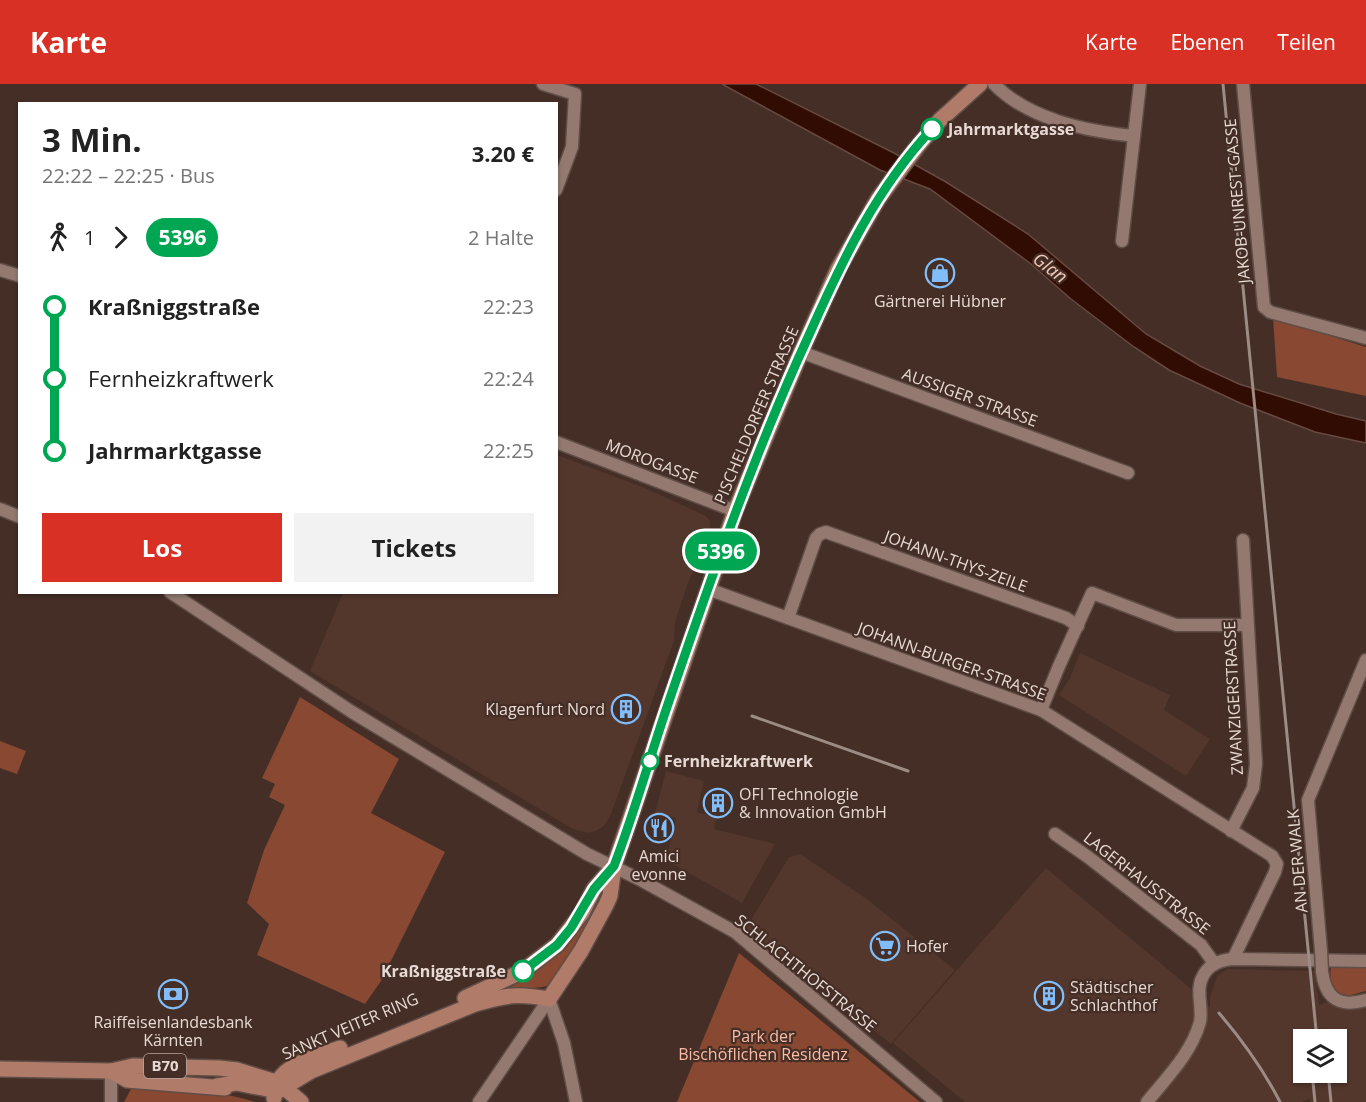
<!DOCTYPE html>
<html lang="de">
<head>
<meta charset="utf-8">
<style>
	:root { --surface:#fff; --page:#f2f2f2; --text:#222; --muted:#767676; --accent:#d93025 }
	body { margin:0; font-family:"Open Sans",sans-serif; background:var(--page); color:var(--text); height:100vh; display:flex; flex-direction:column; font-size:22px; white-space:nowrap }
	* { box-sizing:border-box; margin:0 }
	p { font-size:20px; color:var(--muted) }
	.icon { flex:none; width:33px; height:33px; fill:none; stroke:currentColor; stroke-width:2; stroke-linecap:round; stroke-linejoin:round }
	.map { position:relative; flex:1; overflow:hidden }
	.side { position:absolute; left:18px; top:18px; width:540px; height:492px; display:flex; flex-direction:column; background:var(--surface); border-radius:0px; box-shadow:0 2px 4px #0004 }
	.side>* { flex:none }
	.badge { padding:0 12px; border-radius:20px; font-size:21px; line-height:39px }
	.buttons { position:absolute; left:1293px; top:945px; display:grid; gap:12px }
	.buttons a { display:grid; place-items:center; width:54px; height:54px; border-radius:0px; background:var(--surface); box-shadow:0 2px 4px #0004; font-size:30px }
	.map>.badge { position:absolute; translate:-50% -50%; box-shadow:0 0 0 3px #fff }
	.legs { display:flex; align-items:center; gap:9px; height:66px; padding:0 24px; font-size:20px }
	.legs p { margin-inline-start:auto }
	.head { display:flex; align-items:center; justify-content:space-between; height:102px; padding:0 24px }
	h1 { font-size:33px; font-weight:700; line-height:45px }
	.primary-button { display:flex; gap:12px; margin-top:auto; padding:12px 24px }
	.primary-button a { flex:1; height:69px; border-radius:0px; background:var(--accent); color:#fff; font-size:24px; font-weight:700; line-height:69px; text-align:center }
	.primary-button a+a { background:var(--page); color:var(--text) }
	ul { padding:0 24px; list-style:none }
	li { display:flex; align-items:center; gap:21px; height:72px; font-size:22px }
	li i { display:grid; place-items:center; width:9px; height:100%; margin:0 8px; background:currentColor }
	li i::after { content:''; width:15px; height:15px; margin:-8px; border:4px solid; border-radius:50%; background:var(--surface) }
	li p { margin-inline-start:auto }
	li:first-child i { background:linear-gradient(#0000 50%,currentColor 0) }
	li:last-child i { background:linear-gradient(currentColor 50%,#0000 0) }
	header { display:flex; align-items:center; gap:36px; box-sizing:border-box; height:84px; padding:0 30px; background:var(--accent); color:#fff }
	header strong { font-size:28px }
	nav { display:flex; gap:33px; margin-inline-start:auto; font-size:21px }
	.map>svg:first-child { display:block }
</style>
</head>
<body>
<header>
<strong>Karte</strong>
<nav><a>Karte</a><a>Ebenen</a><a>Teilen</a></nav>
</header>
<div class="map">
<svg width="1366" height="1018" viewBox="0 0 1366 1018">
	<rect width="100%" height="100%" fill="#442e26"/>
	<!-- built -->
	<g fill="#53362c" fill-rule="evenodd">
		<polygon points="557,371 645,404 706,432 710,437 710,443 698,479 689,496 675,538 674,557 611,730 604,742 596,747 587,749 571,744 310,587 343,509 556,508"/>
		<polygon points="1080,569 1170,611 1164,626 1210,655 1186,692 1059,611 1070,594"/>
		<polygon points="666,687 704,697 697,728 717,733 714,745 775,760 742,819 666,776 676,734 655,729"/>
		<polygon points="800,770 867,815 955,886 891,960 746,844 789,773"/>
		<path d="M1046 784 1188 902 1210 924V913L1217 892 1227 885 1315 887 1319 921 1328 917 1343 924 1359 925 1366 923V1018H1310L1309 1015 1302 1018H965L893 959ZM1304 956H1336V988H1304Z"/>
	</g>
	<!-- green -->
	<g fill="#884832">
		<polygon points="1273,234 1366,263 1366,312 1277,293"/>
		<polygon points="300,613 399,675 371,729 445,768 381,897 365,920 257,871 269,840 247,819 264,766 285,721 269,713 275,700 262,694"/>
		<polygon points="0,657 26,667 17,690 0,684"/>
		<path d="M599 812 602 814 583 849 554 898C542 907 523 903 509 904L542 883 571 855Z"/>
		<polygon points="739,869 920,1018 677,1018"/>
		<path d="M1331 884H1366V907C1360 908 1352 912 1346 911 1332 909 1329 893 1331 884Z"/>
		<path d="M131 1005C172 1005 215 1005 255 1018H124Z"/>
	</g>
	<!-- water -->
	<polygon fill="#300c02" stroke="#674a41" stroke-width="1.5" points="722,0 756,0 894,69 946,98 1028,150 1146,250 1200,282 1239,300 1336,330 1366,337 1366,359 1315,348 1240,319 1169,286 1134,263 1071,215 1031,180 930,105 880,86"/>
	<g fill="none" stroke-linecap="round" stroke-linejoin="round">
		<!-- minor casing -->
		<g stroke="#5f4d46" stroke-width="15">
			<g id="minor">
				<polyline points="543,0 575,10 572,63 556,106"/>
				<path d="M994 0C1029 36 1087 47 1134 52"/>
				<polyline points="1243,0 1264,223 1270,228 1366,254"/>
				<polyline points="1122,157 1140,0"/>
				<polyline points="0,186 20,192"/>
				<polyline points="801,268 1128,389"/>
				<polyline points="556,358 735,427"/>
				<polyline points="0,425 20,433"/>
				<polyline points="708,505 1041,626 1272,772 1277,780 1275,788 1233,875"/>
				<polyline points="170,508 352,628 587,770 639,795 735,848 936,1018"/>
				<polyline points="788,534 816,454 820,450 826,448 1066,534 1078,542"/>
				<polyline points="1041,626 1059,582 1092,509 1176,541 1246,541"/>
				<polyline points="1231,747 1253,704 1256,680 1243,456"/>
				<polyline points="1055,750 1088,773 1201,861 1214,879"/>
				<polyline points="1321,867 1308,716 1366,576"/>
				<path d="M1322 887C1325 914 1339 924 1366 916"/>
				<polyline points="549,915 564,959 576,1018"/>
				<polyline points="111,1018 111,987"/>
				<polyline points="479,1018 549,915"/>
				<path d="M1147 1018C1167 993 1191 970 1200 938 1203 923 1195 906 1203 892 1209 880 1220 876 1233 875L1366 877"/>
			</g>
		</g>
		<!-- major casing -->
		<g stroke="#5f4d46" stroke-width="18">
			<g id="major">
				<polyline points="465,914 523,887 557,861 582,829 594,805 614,782"/>
				<polyline points="0,985 111,987 133,982 219,984 237,986 279,999 301,1018"/>
				<polyline points="111,987 127,996 225,1004"/>
				<path d="M217 1002 236 999 278 1007 311 987 475 920C507 911 517 909 549 915L581 867 606 821 610 812 614 782 735 427 801 268 838 185 878 115 917 63 940 36 980 0"/>
				<path d="M274 1014C273 981 315 974 340 964"/>
			</g>
		</g>
		<!-- minor -->
		<use href="#minor" stroke="#937970" stroke-width="12"/>
		<!-- major -->
		<use href="#major" stroke="#b07b69" stroke-width="15"/>
		<!-- rail -->
		<g stroke="#9d8b85" stroke-width="3">
			<polyline points="1223,0 1317,956"/>
			<polyline points="752,632 908,687"/>
			<path d="M1219 929C1243 957 1263 985 1280 1018"/>
			<polyline points="1312,988 1315,1018"/>
			<polyline points="1328,988 1331,1018"/>
		</g>
		<!-- minor-bridge casing -->
		<g stroke="#5f4d46" stroke-width="15" stroke-linecap="butt">
			<polyline id="minor-bridge" points="1321,867 1322,887"/>
		</g>
		<!-- minor-bridge -->
		<use href="#minor-bridge" stroke="#937970" stroke-width="12"/>
	</g>
	<g fill="none" stroke-linecap="round" stroke-linejoin="round">
		<!-- line-1 casing -->
		<g stroke="#fff" stroke-width="14">
			<path id="line-1" d="M523 887 557 861 571 844 594 805 614 782C634 730 649 676 667 623 710 497 753 372 809 251 842 177 876 105 932 45"/>
		</g>
		<!-- line-1 -->
		<use href="#line-1" stroke="#00a651" stroke-width="9"/>
	</g>
	<!-- icons -->
	<defs>
		<g id="shop-ring" transform="scale(1.5)"><circle r="9.5" fill="#442e26" stroke="#81bdfa" stroke-width="1.5"/><path d="M-5-2.5h2.3a2.7 3.5 0 0 1 5.4 0H5L5.5 6h-11ZM-1.5-2.5h3a1.5 2.3 0 0 0-3 0Z" fill="#81bdfa"/></g>
		<g id="building-ring" transform="scale(1.5)"><circle r="9.5" fill="#442e26" stroke="#81bdfa" stroke-width="1.5"/><path d="M-4-6H4V6H1V3H-1V6H-4ZM-2.5-4.3h1.7v1.8h-1.7ZM.8-4.3h1.7v1.8H.8ZM-2.5-1h1.7V.8h-1.7ZM.8-1h1.7V.8H.8Z" fill="#81bdfa"/></g>
		<g id="restaurant-ring" transform="scale(1.5)"><circle r="9.5" fill="#442e26" stroke="#81bdfa" stroke-width="1.5"/><path d="M-5-6h1v4h1v-4h1v4h1v-4h1v5L-1.5 .5V6h-2V.5L-5-1ZM5-6V6H3V1.5H1.5Q1.5-4 5-6Z" fill="#81bdfa"/></g>
		<g id="supermarket-ring" transform="scale(1.5)"><circle r="9.5" fill="#442e26" stroke="#81bdfa" stroke-width="1.5"/><path d="M-6-5.5h2.5l.6 2H6L4.5 2H-2.5L-4.4-4H-6ZM-1.5 3.2a1.3 1.3 0 1 0 .1 0ZM3 3.2a1.3 1.3 0 1 0 .1 0Z" fill="#81bdfa"/></g>
		<g id="bank-ring" transform="scale(1.5)"><circle r="9.5" fill="#442e26" stroke="#81bdfa" stroke-width="1.5"/><path d="M-6-4H6V4H-6ZM0-2.3a2.3 2.3 0 1 0 0 4.6a2.3 2.3 0 1 0 0-4.6Z" fill="#81bdfa"/></g>
	</defs>
	<g fill-rule="evenodd">
		<use href="#shop-ring" x="940" y="189"/>
		<use href="#building-ring" x="626" y="625"/>
		<use href="#building-ring" x="718" y="719"/>
		<use href="#restaurant-ring" x="659" y="744"/>
		<use href="#supermarket-ring" x="885" y="862"/>
		<use href="#bank-ring" x="173" y="910"/>
		<use href="#building-ring" x="1049" y="912"/>
	</g>
	<!-- markers -->
	<g fill="#fff" stroke="#00a651" stroke-width="3">
		<circle cx="932" cy="45" r="10"/>
		<circle cx="650" cy="677" r="8"/>
		<circle cx="523" cy="887" r="10"/>
	</g>
	<g text-anchor="middle" stroke-width="4.5" stroke-linejoin="round" paint-order="stroke">
		<!-- shield labels -->
		<rect fill="#442e26" stroke="#b6a6a0" stroke-width="1.5" x="144" y="970" width="42" height="24" rx="4.5"/>
		<g font-size="15" font-weight="bold" fill="#e7d9d4">
			<text x="165" y="987">B70</text>
		</g>
		<!-- stop labels -->
		<g font-size="16" font-weight="bold" fill="#e7d9d4" stroke="#442e26" text-anchor="start">
			<text x="948" y="51">Jahrmarktgasse</text>
			<text x="664" y="683">Fernheizkraftwerk</text>
			<text x="506" y="893" text-anchor="end">Kraßniggstraße</text>
		</g>
		<!-- street labels -->
		<g font-size="16" fill="#e7d9d4" stroke="#442e26">
			<text transform="translate(1237 117) rotate(-95)" y="6">JAKOB-UNREST-GASSE</text>
			<text transform="translate(970 313) rotate(20)" y="6">AUSSIGER STRASSE</text>
			<text transform="translate(756 331) rotate(-67)" y="6">PISCHELDORFER STRASSE</text>
			<text transform="translate(652 377) rotate(21)" y="6">MOROGASSE</text>
			<text transform="translate(956 477) rotate(20)" y="6">JOHANN-THYS-ZEILE</text>
			<text transform="translate(952 577) rotate(20)" y="6">JOHANN-BURGER-STRASSE</text>
			<text transform="translate(1233 614) rotate(-93)" y="6">ZWANZIGERSTRASSE</text>
			<text transform="translate(1297 777) rotate(-95)" y="6">AN DER WALK</text>
			<text transform="translate(1147 799) rotate(38)" y="6">LAGERHAUSSTRASSE</text>
			<text transform="translate(806 889) rotate(39)" y="6">SCHLACHTHOFSTRASSE</text>
			<text transform="translate(350 942) rotate(-23)" y="6">SANKT VEITER RING</text>
		</g>
		<!-- poi labels -->
		<g font-size="16" fill="#e7d9d4" stroke="#442e26">
			<text x="940" y="223">Gärtnerei Hübner</text>
			<text x="605" y="631" text-anchor="end">Klagenfurt Nord</text>
			<text x="739" y="716" text-anchor="start">OFI Technologie<tspan x="739" dy="18">&amp; Innovation GmbH</tspan></text>
			<text x="659" y="778">Amici<tspan x="659" dy="18">evonne</tspan></text>
			<text x="906" y="868" text-anchor="start">Hofer</text>
			<text x="1070" y="909" text-anchor="start">Städtischer<tspan x="1070" dy="18">Schlachthof</tspan></text>
			<text x="173" y="944">Raiffeisenlandesbank<tspan x="173" dy="18">Kärnten</tspan></text>
		</g>
		<!-- park labels -->
		<g font-size="16" fill="#fbbba5" stroke="#442e26">
			<text x="763" y="958">Park der<tspan x="763" dy="18">Bischöflichen Residenz</tspan></text>
		</g>
		<!-- water labels -->
		<g font-size="18" font-style="italic" fill="#f2c7b8" stroke="#442e26">
			<text transform="translate(1050 184) rotate(37)" y="6">Glan</text>
		</g>
	</g>
</svg>
<div class="buttons">
<a><svg class="icon" aria-label="layers" viewBox="0 0 24 24"><path d="M12 4l9 5-9 5-9-5zM3 14l9 5 9-5"/></svg></a>
</div>
<b class="badge" style="left:721px;top:467px;background:#00a651;color:#fff">5396</b>
<section class="side">
<div class="head"><div><h1>3 Min.</h1><p>22:22 – 22:25 · Bus</p></div><b>3.20 €</b></div>
<div class="legs"><svg class="icon" aria-label="walk" viewBox="0 0 24 24"><circle cx="13" cy="4" r="2"/><path d="M13 8l-2 6 4 7M11 14l-3 7M7 12l3-4h3l4 4"/></svg>1<svg class="icon" aria-label="forward" viewBox="0 0 24 24"><path d="M9 5l7 7-7 7"/></svg><b class="badge" style="background:#00a651;color:#fff">5396</b><p>2 Halte</p></div>
<ul>
<li><i style="color:#00a651"></i><b>Kraßniggstraße</b><p>22:23</p></li>
<li><i style="color:#00a651"></i><span>Fernheizkraftwerk</span><p>22:24</p></li>
<li><i style="color:#00a651"></i><b>Jahrmarktgasse</b><p>22:25</p></li>
</ul>
<div class="primary-button"><a>Los</a><a>Tickets</a></div>
</section>
</div>
</body>
</html>
